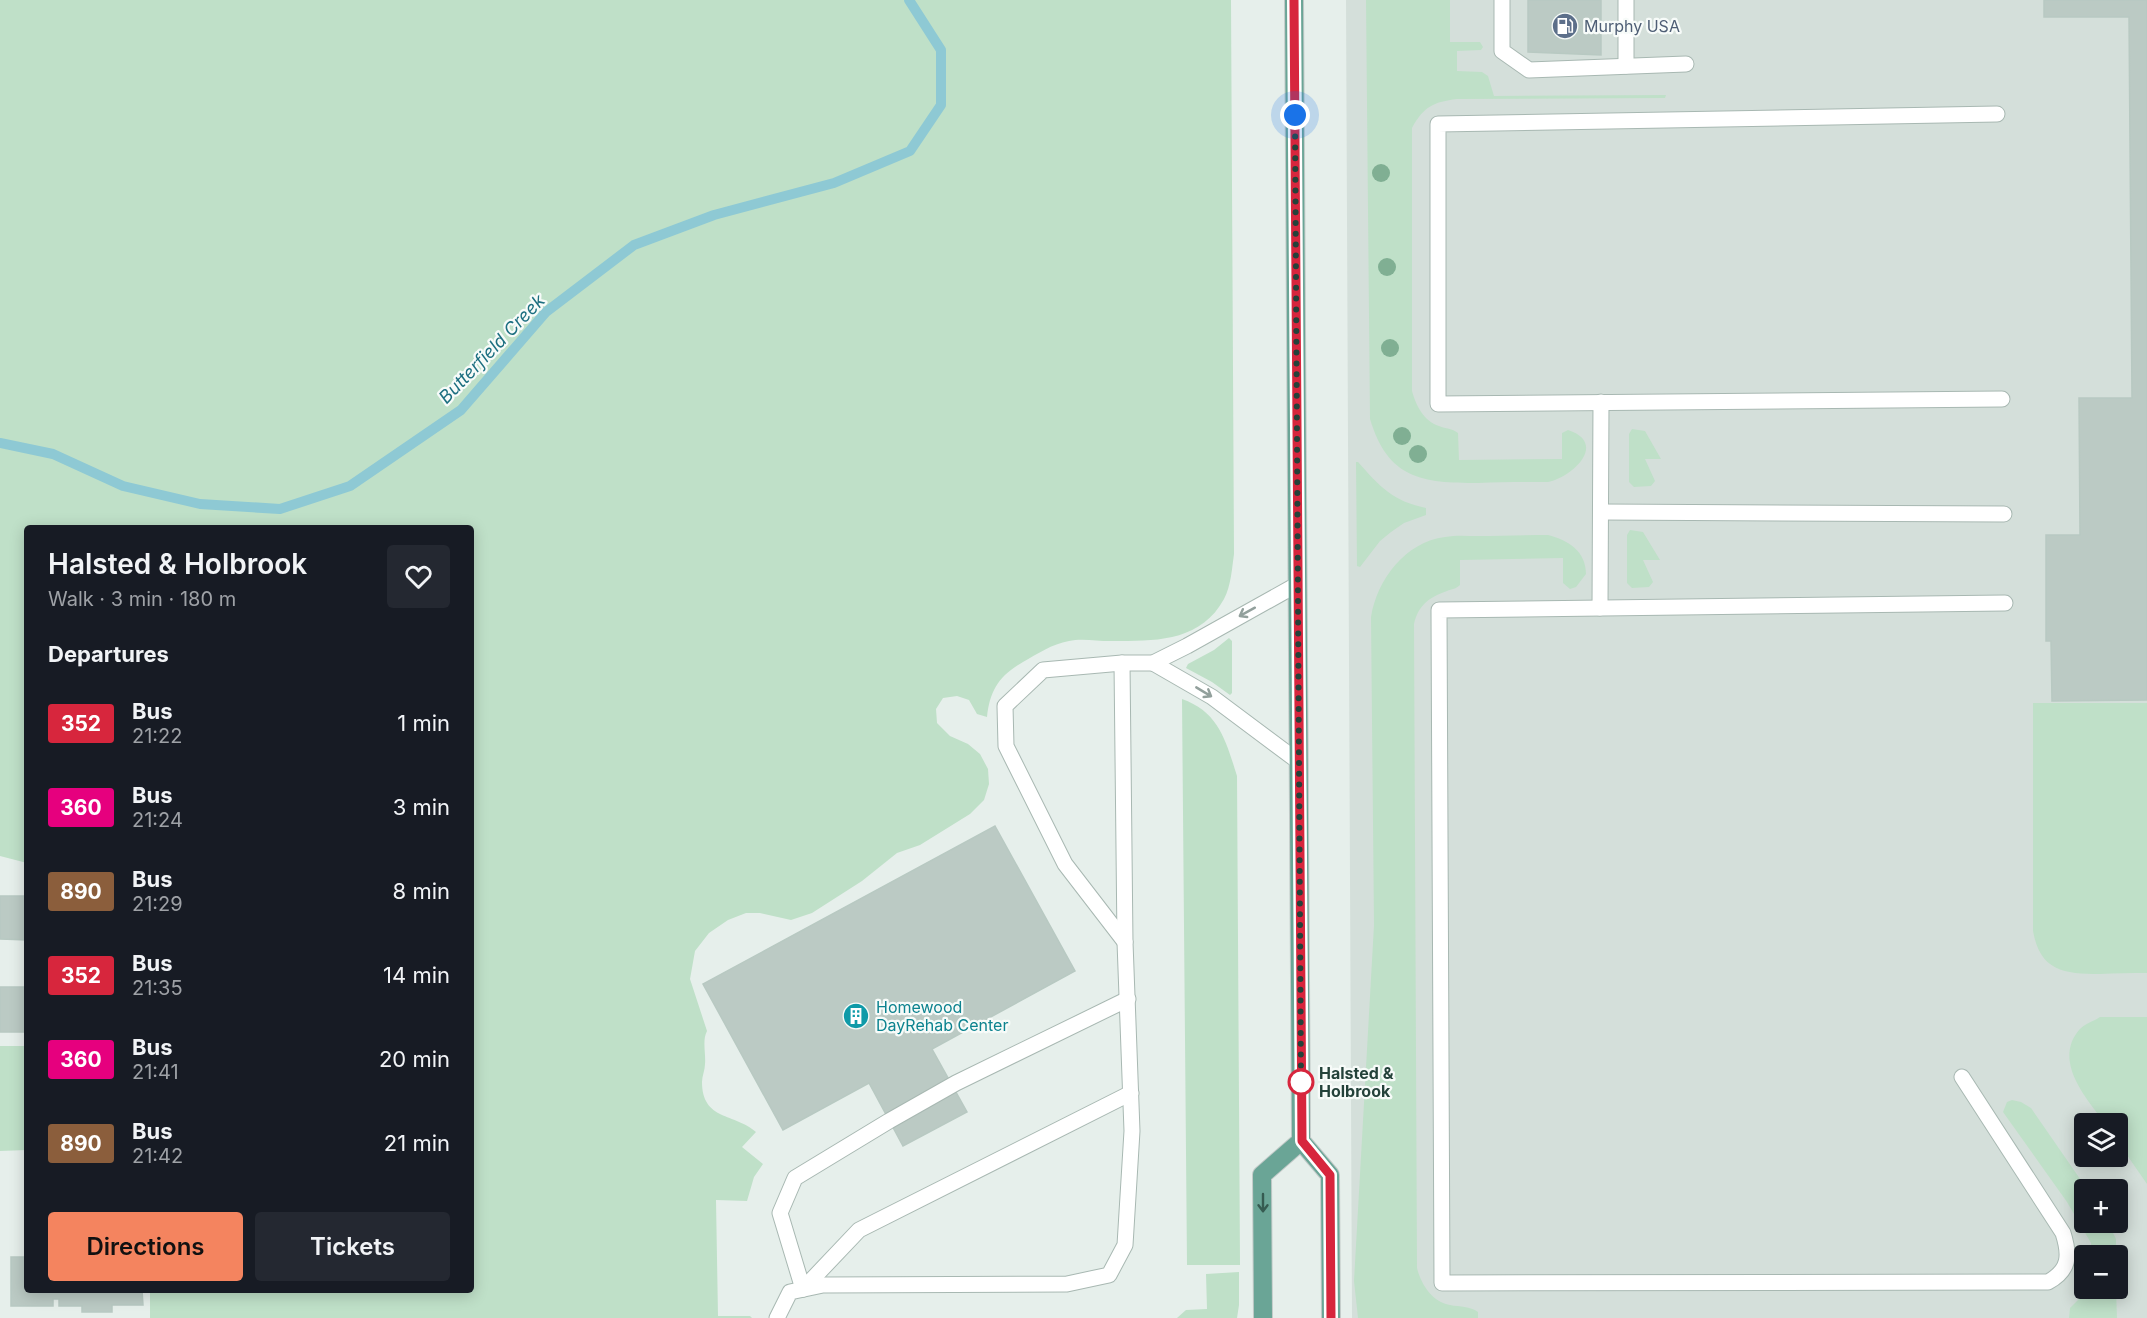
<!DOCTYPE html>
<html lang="en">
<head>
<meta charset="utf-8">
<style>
	:root { --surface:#171b24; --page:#242831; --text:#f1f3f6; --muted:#9ea1a6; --accent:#f4845f }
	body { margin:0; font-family:Inter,sans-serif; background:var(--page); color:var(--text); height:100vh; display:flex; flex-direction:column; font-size:22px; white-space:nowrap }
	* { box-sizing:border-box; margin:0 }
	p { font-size:20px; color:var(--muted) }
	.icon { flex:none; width:33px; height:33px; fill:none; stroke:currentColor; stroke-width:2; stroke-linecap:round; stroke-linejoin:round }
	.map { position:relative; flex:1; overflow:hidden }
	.panel { position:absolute; left:24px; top:525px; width:450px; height:768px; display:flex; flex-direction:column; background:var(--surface); border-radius:6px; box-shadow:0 3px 15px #0003 }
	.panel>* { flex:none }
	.badge { padding:0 12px; border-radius:4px; font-size:21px; line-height:39px }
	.fabs { position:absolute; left:2074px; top:1113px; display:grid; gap:12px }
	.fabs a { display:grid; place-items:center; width:54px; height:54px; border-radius:6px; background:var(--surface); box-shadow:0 3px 15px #0003; font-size:30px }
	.you { position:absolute; width:30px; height:30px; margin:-15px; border:4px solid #fff; border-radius:50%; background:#1a73e8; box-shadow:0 0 0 9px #1a73e833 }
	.map>.badge { position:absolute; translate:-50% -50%; box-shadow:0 0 0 3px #fff }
	h2 { padding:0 24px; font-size:22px; line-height:54px }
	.round { display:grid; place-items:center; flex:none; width:63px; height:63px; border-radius:6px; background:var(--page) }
	.overview { display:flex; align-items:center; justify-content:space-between; height:102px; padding:0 24px }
	h1 { font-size:28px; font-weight:600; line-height:45px }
	.cta { display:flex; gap:12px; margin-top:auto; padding:12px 24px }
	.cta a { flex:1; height:69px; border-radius:6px; background:var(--accent); color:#111; font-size:24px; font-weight:600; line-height:69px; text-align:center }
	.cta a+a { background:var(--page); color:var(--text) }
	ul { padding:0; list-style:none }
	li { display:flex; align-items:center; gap:18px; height:84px; padding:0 24px }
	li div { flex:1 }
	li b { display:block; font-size:22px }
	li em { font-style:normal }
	li .badge { min-width:66px; font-weight:700; text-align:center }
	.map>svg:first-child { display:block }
</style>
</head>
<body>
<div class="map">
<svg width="2147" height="1318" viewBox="0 0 2147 1318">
	<rect width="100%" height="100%" fill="#e6efeb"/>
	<!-- built -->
	<path fill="#d4dfda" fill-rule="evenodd" d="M1346 0H2147V1318H1352ZM2085 1124H2118V1156H2085ZM2085 1190H2118V1222H2085ZM2085 1256H2118V1288H2085Z"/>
	<!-- green -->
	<g fill="#bfe0c8">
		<path d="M0 0H1231L1234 554C1232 568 1231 586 1224 599 1200 643 1153 641 1110 641 1097 641 1081 638 1069 641 1052 644 1037 654 1023 662 999 676 990 690 987 717L977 714 969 700 957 696 943 698 936 709 937 723 950 736 968 744 980 754 988 769 989 784 984 800 970 814 920 845 897 853 862 881 812 913 791 920 760 913H746L728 920 709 933 695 951 690 979 707 1031C702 1040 706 1054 705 1064 705 1070 702 1076 702 1082 702 1121 735 1113 756 1132L742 1147 763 1164 754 1177 747 1201 716 1200 718 1316H750L752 1318H150V1290H471V528H27V863L0 856Z"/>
		<path d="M1366 0H1450V42H1480L1483 47 1481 50 1457 51V71L1482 72 1488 76 1494 96 1666 95 1665 98 1457 99C1434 102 1424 106 1412 128V391C1416 406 1424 421 1439 426 1446 429 1452 428 1458 433L1459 460 1562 459V433L1568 430C1608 443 1573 477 1548 482 1524 482 1501 482 1478 483 1422 483 1388 479 1370 419Z"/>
		<polygon points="1632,429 1645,431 1661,459 1645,459 1655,481 1651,486 1634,487 1629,482 1629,434"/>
		<path d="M1356 462H1358C1380 487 1393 501 1426 508V515L1404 523 1391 532 1380 541 1360 567 1357 566Z"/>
		<polygon points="1630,530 1643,532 1660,560 1643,560 1653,582 1649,587 1632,588 1627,583 1627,535"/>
		<path d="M1548 535C1568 540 1586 551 1586 574L1576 587 1570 589 1563 583V558L1460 560V585C1456 589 1452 589 1447 591 1429 597 1418 606 1414 624L1417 1268C1421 1284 1432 1302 1450 1305 1460 1307 1470 1306 1478 1312V1318H1358L1354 1281 1374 925 1371 617C1377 580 1405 542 1445 537 1456 535 1467 536 1478 536 1501 536 1525 535 1548 535Z"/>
		<polygon points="1229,638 1232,641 1232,693 1230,695 1212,682 1186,668 1188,664 1214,650"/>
		<path d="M1182 699C1219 712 1226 741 1237 776L1240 1265H1187Z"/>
		<path d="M2033 703H2147V973C2131 973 2115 973 2100 974 2064 974 2040 971 2033 931Z"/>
		<path d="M2100 1017H2147V1184L2118 1142V1124L2105 1123C2086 1098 2053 1061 2079 1030 2084 1024 2094 1021 2100 1017Z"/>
		<polygon points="0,1046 27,1046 27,1150 0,1151"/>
		<polygon points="2012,1100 2021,1102 2031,1108 2087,1189 2085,1190 2085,1222 2108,1223 2116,1239 2116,1248 2091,1249 2091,1243 2067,1202 2003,1112 2007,1102"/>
		<polygon points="1239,1272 1239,1305 1237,1318 1177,1318 1186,1310 1207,1309 1206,1274"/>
		<polygon points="2086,1289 2116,1289 2117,1318 2069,1318 2070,1308 2083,1295"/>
	</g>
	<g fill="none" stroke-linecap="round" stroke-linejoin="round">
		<!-- stream -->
		<polyline stroke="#8ec9d4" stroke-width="10" points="0,443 53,454 123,486 200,504 280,509 350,486 461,410 546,312 634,245 714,215 834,183 910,151 941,105 941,50 909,0"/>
	</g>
	<!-- building -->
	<g fill="#bbcac4" stroke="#b8c9c2" stroke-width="1.5">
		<polygon points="1528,0 1601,0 1601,55 1528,52"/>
		<polygon points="2044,0 2147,0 2147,700 2052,701 2051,641 2046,641 2046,535 2080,535 2079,398 2132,398 2129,17 2044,17"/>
		<polygon points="995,826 1075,971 932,1049 967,1112 903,1146 869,1083 783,1130 703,984"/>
		<polygon points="0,896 27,896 27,940 0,939"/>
		<rect x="0" y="987" width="27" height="45"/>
		<polygon points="11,1257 27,1257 27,1290 142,1290 143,1305 112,1305 112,1312 82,1312 82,1306 59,1306 59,1299 53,1299 53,1306 11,1306"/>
	</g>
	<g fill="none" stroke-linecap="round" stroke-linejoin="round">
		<!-- lane casing -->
		<g stroke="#a8b8b2" stroke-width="17">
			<g id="lane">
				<polyline points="1502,0 1502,51 1529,70 1686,64"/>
				<polyline points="1626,0 1626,66"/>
				<polyline points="1997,114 1438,124 1438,404 2002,399"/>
				<polyline points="1602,512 2004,514"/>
				<polyline points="1600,608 1601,402"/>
				<polyline points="1122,663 1043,670 1005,706 1006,746 1065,864 1125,942"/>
				<polyline points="1153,663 1212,697 1299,762"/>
				<path d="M1962 1077 2063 1233C2070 1255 2070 1270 2048 1282L1442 1283 1439 610 2005 603"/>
				<polyline points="803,1289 780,1213 795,1178 889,1121 956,1083 1128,999"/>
				<polyline points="803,1289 859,1230 1131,1093"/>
				<polyline points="777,1318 790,1292 823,1285 1067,1284 1109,1275 1125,1245 1132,1131 1125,942 1122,663 1153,663 1187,646 1298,584"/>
			</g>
		</g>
		<!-- primary casing -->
		<g stroke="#c2cac8" stroke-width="20">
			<g id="primary">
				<polyline points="1294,0 1301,1141 1330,1175 1331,1318"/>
				<polyline points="1263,1318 1262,1175 1301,1141"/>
			</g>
		</g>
		<!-- lane -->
		<use href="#lane" stroke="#fff" stroke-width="15"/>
		<!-- primary -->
		<use href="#primary" stroke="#6aa596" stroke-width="18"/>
	</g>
	<!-- trees -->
	<g fill="#80af93">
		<circle cx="1381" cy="173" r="9"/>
		<circle cx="1387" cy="267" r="9"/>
		<circle cx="1390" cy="348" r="9"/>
		<circle cx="1402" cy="436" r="9"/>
		<circle cx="1418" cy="454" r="9"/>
	</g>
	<!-- one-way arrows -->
	<defs><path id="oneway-shaft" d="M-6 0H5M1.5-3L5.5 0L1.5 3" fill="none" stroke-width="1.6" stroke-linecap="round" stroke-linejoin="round" transform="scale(1.5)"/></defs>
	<g stroke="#92a09c">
		<use href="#oneway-shaft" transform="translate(1247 612) rotate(151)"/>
		<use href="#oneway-shaft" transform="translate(1204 692) rotate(31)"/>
	</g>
	<use stroke="#365b51" href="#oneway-shaft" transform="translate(1263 1203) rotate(90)"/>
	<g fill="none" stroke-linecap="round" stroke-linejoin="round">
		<!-- line casing -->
		<g stroke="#fff" stroke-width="14">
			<polyline id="line" points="1294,0 1302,1141 1330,1175 1331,1318"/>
		</g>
		<!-- line -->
		<use href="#line" stroke="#d7263d" stroke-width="9"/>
		<!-- walk -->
		<polyline stroke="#24423a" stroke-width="6" stroke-dasharray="0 10.8" points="1295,115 1301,1082"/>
	</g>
	<!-- icons -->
	<defs>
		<g id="fuel-disc" transform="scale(1.35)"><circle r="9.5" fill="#5c6f8a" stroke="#f7fbf9"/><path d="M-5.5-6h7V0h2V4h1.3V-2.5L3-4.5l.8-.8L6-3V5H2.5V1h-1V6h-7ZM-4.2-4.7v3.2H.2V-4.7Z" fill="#fff"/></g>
		<g id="building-disc" transform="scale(1.35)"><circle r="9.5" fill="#0f9aa8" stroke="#f7fbf9"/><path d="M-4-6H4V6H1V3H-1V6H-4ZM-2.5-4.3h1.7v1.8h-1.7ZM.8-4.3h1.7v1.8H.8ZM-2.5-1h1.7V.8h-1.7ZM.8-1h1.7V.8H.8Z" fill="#fff"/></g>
	</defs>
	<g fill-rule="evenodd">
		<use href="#fuel-disc" x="1565" y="26"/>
		<use href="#building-disc" x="856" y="1016"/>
	</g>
	<!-- markers -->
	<circle fill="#fff" stroke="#d7263d" stroke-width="3" cx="1301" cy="1082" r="12"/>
	<g text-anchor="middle" stroke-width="4.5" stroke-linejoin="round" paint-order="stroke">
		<!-- service labels -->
		<g font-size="16" fill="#4e5e75" stroke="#f7fbf9" text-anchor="start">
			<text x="1584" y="32">Murphy USA</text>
		</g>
		<!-- culture labels -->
		<g font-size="16" fill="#0d838f" stroke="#f7fbf9" text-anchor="start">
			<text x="876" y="1013">Homewood<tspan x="876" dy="18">DayRehab Center</tspan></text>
		</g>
		<!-- stop labels -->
		<g font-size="16" font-weight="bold" fill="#24423a" stroke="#f7fbf9" text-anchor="start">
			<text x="1319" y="1079">Halsted &amp;<tspan x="1319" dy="18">Holbrook</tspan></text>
		</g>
		<!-- water labels -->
		<g font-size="18" font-style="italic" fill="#1c6f80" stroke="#f7fbf9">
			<text transform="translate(492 349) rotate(-46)" y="6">Butterfield Creek</text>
		</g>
	</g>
</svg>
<div class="fabs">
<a><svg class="icon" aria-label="layers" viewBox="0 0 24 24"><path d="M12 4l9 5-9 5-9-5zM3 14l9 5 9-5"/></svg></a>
<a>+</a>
<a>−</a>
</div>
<div class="you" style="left:1295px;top:115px"></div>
<section class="panel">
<div class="overview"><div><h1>Halsted &amp; Holbrook</h1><p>Walk · 3 min · 180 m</p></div><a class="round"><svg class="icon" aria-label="heart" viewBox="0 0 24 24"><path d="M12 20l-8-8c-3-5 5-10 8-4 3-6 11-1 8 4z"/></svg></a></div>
<h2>Departures</h2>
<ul>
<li><span class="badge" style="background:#d7263d;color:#fff">352</span><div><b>Bus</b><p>21:22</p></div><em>1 min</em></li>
<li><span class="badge" style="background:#e6007e;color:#fff">360</span><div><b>Bus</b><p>21:24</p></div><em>3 min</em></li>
<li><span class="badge" style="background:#8b5e3c;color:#fff">890</span><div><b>Bus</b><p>21:29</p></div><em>8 min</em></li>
<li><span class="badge" style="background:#d7263d;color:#fff">352</span><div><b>Bus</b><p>21:35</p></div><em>14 min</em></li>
<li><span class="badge" style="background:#e6007e;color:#fff">360</span><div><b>Bus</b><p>21:41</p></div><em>20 min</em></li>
<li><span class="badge" style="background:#8b5e3c;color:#fff">890</span><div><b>Bus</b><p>21:42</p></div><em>21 min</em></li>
</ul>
<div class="cta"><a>Directions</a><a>Tickets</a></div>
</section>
</div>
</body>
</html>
